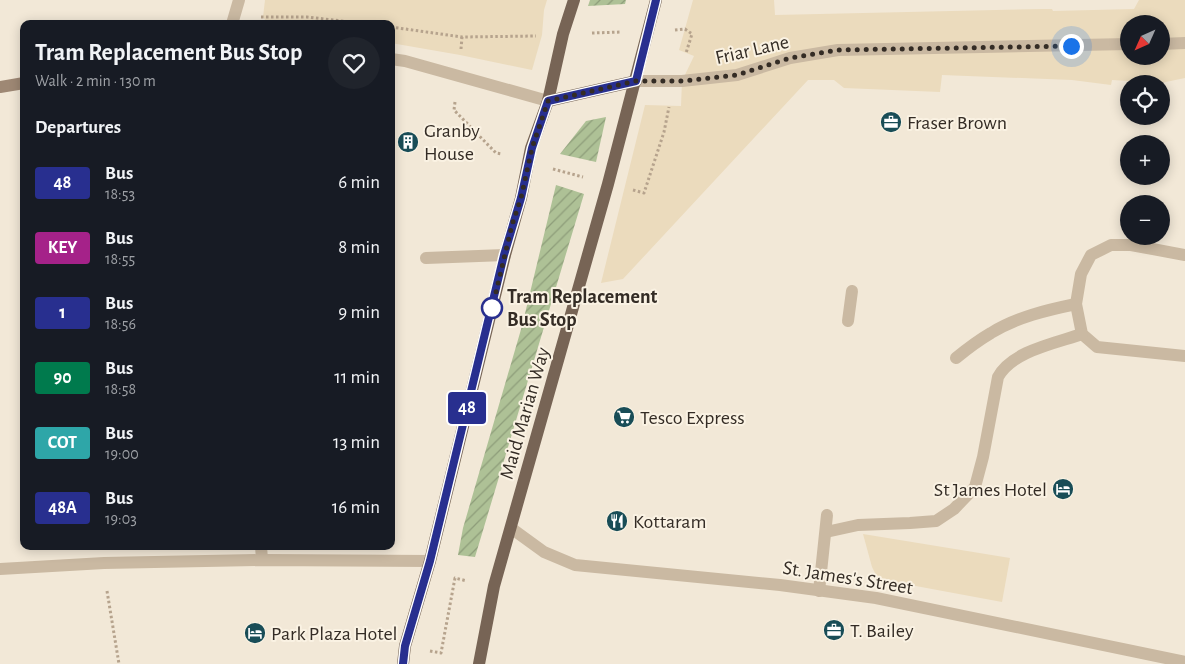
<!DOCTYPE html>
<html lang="en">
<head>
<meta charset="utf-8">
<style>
	:root { --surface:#171b24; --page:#20242c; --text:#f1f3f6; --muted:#9ea1a6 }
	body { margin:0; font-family:"Alegreya Sans",sans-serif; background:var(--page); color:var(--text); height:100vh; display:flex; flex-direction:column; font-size:19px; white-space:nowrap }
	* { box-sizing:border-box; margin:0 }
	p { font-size:16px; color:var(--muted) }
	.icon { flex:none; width:28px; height:28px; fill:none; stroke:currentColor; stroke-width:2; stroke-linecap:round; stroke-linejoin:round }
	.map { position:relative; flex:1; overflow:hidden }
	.drawer { position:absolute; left:20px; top:20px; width:375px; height:530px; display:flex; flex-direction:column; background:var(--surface); border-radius:10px; box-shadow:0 2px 12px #0003 }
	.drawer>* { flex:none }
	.badge { padding:0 10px; border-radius:4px; font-size:18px; line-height:32px }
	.needle { width:32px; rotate:225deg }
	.buttons { position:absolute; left:1120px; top:15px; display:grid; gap:10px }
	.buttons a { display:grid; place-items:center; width:50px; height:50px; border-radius:50%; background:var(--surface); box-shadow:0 2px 12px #0003; font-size:25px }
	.you { position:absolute; width:25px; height:25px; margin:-12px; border:4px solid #fff; border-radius:50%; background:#1a73e8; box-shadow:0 0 0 8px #1a73e833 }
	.map>.badge { position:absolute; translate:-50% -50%; box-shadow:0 0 0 2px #fff }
	h2 { padding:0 15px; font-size:19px; line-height:45px }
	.round { display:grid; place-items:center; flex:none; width:52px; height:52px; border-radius:26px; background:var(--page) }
	.summary { display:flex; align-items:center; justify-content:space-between; height:85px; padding:0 15px }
	h1 { font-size:24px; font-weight:700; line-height:38px }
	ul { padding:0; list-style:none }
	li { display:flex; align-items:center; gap:15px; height:65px; padding:0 15px }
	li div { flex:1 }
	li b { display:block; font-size:19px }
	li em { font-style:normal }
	li .badge { min-width:55px; font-weight:700; text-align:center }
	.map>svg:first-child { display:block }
</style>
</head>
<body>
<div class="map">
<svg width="1185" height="664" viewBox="0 0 1185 664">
	<defs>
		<pattern id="garden-furrows" width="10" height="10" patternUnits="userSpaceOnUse" patternTransform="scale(1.25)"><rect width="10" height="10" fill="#aec196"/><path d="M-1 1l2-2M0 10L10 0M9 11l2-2" fill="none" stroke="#8e9d7a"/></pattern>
	</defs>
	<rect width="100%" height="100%" fill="#f2e8d7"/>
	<!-- garden -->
	<g fill="url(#garden-furrows)">
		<polygon points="590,0 626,0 625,4 588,6"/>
		<polygon points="606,117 596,162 560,154 586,121"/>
		<polygon points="556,185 584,194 475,557 458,555 463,528 522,326"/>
	</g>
	<!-- plaza -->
	<g fill="#ebdbbd" fill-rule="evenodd">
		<polygon points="265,0 547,0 544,10 542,35 532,70 460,55 391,43 391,24 268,24 263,17"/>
		<path d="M693 0H774L775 15 1043 9H1052L1053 11 1134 9 1139 0H1185V78L1161 83 1112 80 1111 85 1072 80 942 75 940 92 844 88 834 80H808L623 279 601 283 645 105 681 106 682 81 694 56 679 50ZM1129 24H1161V56H1129Z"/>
		<polygon points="863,534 1010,558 1002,602 878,579 872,567"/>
	</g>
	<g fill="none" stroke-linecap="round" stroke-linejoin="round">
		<!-- path -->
		<g stroke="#b6a38d" stroke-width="3" stroke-dasharray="2.5 2.5" stroke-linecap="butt">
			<polyline points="261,17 307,17 368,24"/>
			<polyline points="391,27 462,37 536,36"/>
			<polyline points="675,30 685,29 692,34 686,53"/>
			<polyline points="592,33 621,32"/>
			<polyline points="461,49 462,37"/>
			<polyline points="455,102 454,110 496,153 502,154"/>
			<polyline points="553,169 583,177"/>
			<polyline points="633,190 644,193 664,132 669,107"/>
			<polyline points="107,591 119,664"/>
			<polyline points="430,651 441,653 455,578 467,581"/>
		</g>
		<!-- lane -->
		<g stroke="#cab9a2" stroke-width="12">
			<polyline points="1185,255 1131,245 1111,245 1091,255 1081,274 1076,304 1082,334 1097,347 1185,356"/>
			<polyline points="426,258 505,255"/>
			<polyline points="848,321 852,291"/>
			<path d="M956 358C967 349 979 340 991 333 1017 317 1047 310 1076 304"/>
			<path d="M826 532 858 525 910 523 936 521 954 509 975 487 983 457 998 377C1012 351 1056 343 1082 334"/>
			<polyline points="261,546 262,560"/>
			<polyline points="819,591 827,515"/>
		</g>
		<!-- street -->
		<g stroke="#cab9a2" stroke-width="12">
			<polyline points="232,24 239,0"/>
			<polyline points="1161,44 1185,43"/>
			<polyline points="391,59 405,61 548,101"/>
			<polyline points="636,81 682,81 737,75 790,58 838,50 1129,44"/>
			<polyline points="511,528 544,552 575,565 780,585 876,598 1185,662"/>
			<polyline points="0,569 104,563 262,560 430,561"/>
		</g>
		<!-- secondary -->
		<polyline stroke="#9e8874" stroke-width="12" points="0,87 24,83"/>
		<!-- primary -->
		<g stroke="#776455" stroke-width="12">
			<polyline points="548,101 636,81"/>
			<polyline points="403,664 405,646 430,561 505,255 521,198 531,148 548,101 563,34 574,0"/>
			<polyline points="479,664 494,586 608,184 656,0"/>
		</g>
	</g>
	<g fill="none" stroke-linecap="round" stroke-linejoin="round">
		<!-- line casing -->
		<g stroke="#fff" stroke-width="11">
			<polyline id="line" points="403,664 405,646 430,561 504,255 521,198 532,148 548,101 636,81 656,0"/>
		</g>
		<!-- line -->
		<use href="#line" stroke="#282f8f" stroke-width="8"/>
		<!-- walk -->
		<polyline stroke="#342c25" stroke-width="5" stroke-dasharray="0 9" points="492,308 491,313 512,225 521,198 532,148 548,101 636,81 682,81 737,75 790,58 838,50 1071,46"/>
	</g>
	<!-- icons -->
	<defs>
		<g id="office-disc" transform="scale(1.125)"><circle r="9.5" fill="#194d57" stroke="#faf2e3"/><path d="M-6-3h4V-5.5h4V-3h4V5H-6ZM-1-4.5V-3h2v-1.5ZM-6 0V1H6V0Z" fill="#fff"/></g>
		<g id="building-disc" transform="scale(1.125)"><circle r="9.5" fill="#194d57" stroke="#faf2e3"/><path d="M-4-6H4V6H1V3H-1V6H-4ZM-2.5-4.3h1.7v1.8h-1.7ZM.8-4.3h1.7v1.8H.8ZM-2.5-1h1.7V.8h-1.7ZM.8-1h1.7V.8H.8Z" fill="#fff"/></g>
		<g id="supermarket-disc" transform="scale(1.125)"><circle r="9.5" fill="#194d57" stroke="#faf2e3"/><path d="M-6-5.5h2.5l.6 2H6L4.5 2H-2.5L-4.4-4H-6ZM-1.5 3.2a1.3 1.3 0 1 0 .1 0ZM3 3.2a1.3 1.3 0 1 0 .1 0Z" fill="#fff"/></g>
		<g id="hotel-disc" transform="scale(1.125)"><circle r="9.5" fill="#194d57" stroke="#faf2e3"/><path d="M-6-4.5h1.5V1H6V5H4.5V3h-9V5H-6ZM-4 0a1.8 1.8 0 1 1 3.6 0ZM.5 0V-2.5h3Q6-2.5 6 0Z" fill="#fff"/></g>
		<g id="restaurant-disc" transform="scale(1.125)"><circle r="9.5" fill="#194d57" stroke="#faf2e3"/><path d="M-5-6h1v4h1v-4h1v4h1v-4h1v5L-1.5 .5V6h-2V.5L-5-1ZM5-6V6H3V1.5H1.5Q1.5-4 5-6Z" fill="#fff"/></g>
	</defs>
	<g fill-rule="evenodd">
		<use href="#office-disc" x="891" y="122"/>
		<use href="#building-disc" x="408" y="142"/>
		<use href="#supermarket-disc" x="624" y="417"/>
		<use href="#hotel-disc" x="1063" y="489"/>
		<use href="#restaurant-disc" x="617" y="521"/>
		<use href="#office-disc" x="834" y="630"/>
		<use href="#hotel-disc" x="255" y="633"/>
	</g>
	<!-- markers -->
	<circle fill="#fff" stroke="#282f8f" stroke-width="2.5" cx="492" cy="308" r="10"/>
	<g text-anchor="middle" stroke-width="4" stroke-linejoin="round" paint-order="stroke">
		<!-- street labels -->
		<g font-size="20" fill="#342c25" stroke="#faf2e3">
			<text transform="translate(752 49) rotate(-13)" y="7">Friar Lane</text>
			<text transform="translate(524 413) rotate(-74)" y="7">Maid Marian Way</text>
			<text transform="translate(848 577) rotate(9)" y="7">St. James's Street</text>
		</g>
		<!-- poi labels -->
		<g font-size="20" fill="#342c25" stroke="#faf2e3" text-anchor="start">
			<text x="907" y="129">Fraser Brown</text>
			<text x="424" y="137">Granby<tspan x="424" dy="23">House</tspan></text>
			<text x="640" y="424">Tesco Express</text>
			<text x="1047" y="496" text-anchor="end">St James Hotel</text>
			<text x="633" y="528">Kottaram</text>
			<text x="850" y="637">T. Bailey</text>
			<text x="271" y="640">Park Plaza Hotel</text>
		</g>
		<!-- stop labels -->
		<g font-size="20" font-weight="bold" fill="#342c25" stroke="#faf2e3" text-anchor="start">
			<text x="507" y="303">Tram Replacement<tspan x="507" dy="23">Bus Stop</tspan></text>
		</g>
	</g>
</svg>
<div class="buttons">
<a><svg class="needle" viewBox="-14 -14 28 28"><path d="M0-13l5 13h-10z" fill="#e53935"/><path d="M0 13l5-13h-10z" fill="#9ea1a6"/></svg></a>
<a><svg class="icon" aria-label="locate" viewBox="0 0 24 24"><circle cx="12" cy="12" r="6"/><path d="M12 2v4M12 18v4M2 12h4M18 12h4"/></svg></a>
<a>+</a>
<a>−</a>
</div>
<div class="you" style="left:1071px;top:46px"></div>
<b class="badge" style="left:467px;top:408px;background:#282f8f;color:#fff">48</b>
<section class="drawer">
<div class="summary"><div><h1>Tram Replacement Bus Stop</h1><p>Walk · 2 min · 130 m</p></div><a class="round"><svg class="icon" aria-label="heart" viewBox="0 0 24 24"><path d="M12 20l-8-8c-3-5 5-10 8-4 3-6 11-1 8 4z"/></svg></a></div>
<h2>Departures</h2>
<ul>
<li><span class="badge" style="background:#282f8f;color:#fff">48</span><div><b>Bus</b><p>18:53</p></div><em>6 min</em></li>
<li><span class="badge" style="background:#a52289;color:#fff">KEY</span><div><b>Bus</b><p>18:55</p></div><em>8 min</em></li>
<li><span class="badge" style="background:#282f8f;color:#fff">1</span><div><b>Bus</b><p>18:56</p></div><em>9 min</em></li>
<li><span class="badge" style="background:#007a4d;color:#fff">90</span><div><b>Bus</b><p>18:58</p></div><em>11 min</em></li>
<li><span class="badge" style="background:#2ea6a8;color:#fff">COT</span><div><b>Bus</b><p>19:00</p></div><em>13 min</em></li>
<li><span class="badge" style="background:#282f8f;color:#fff">48A</span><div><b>Bus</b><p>19:03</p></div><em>16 min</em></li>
</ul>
</section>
</div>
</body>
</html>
